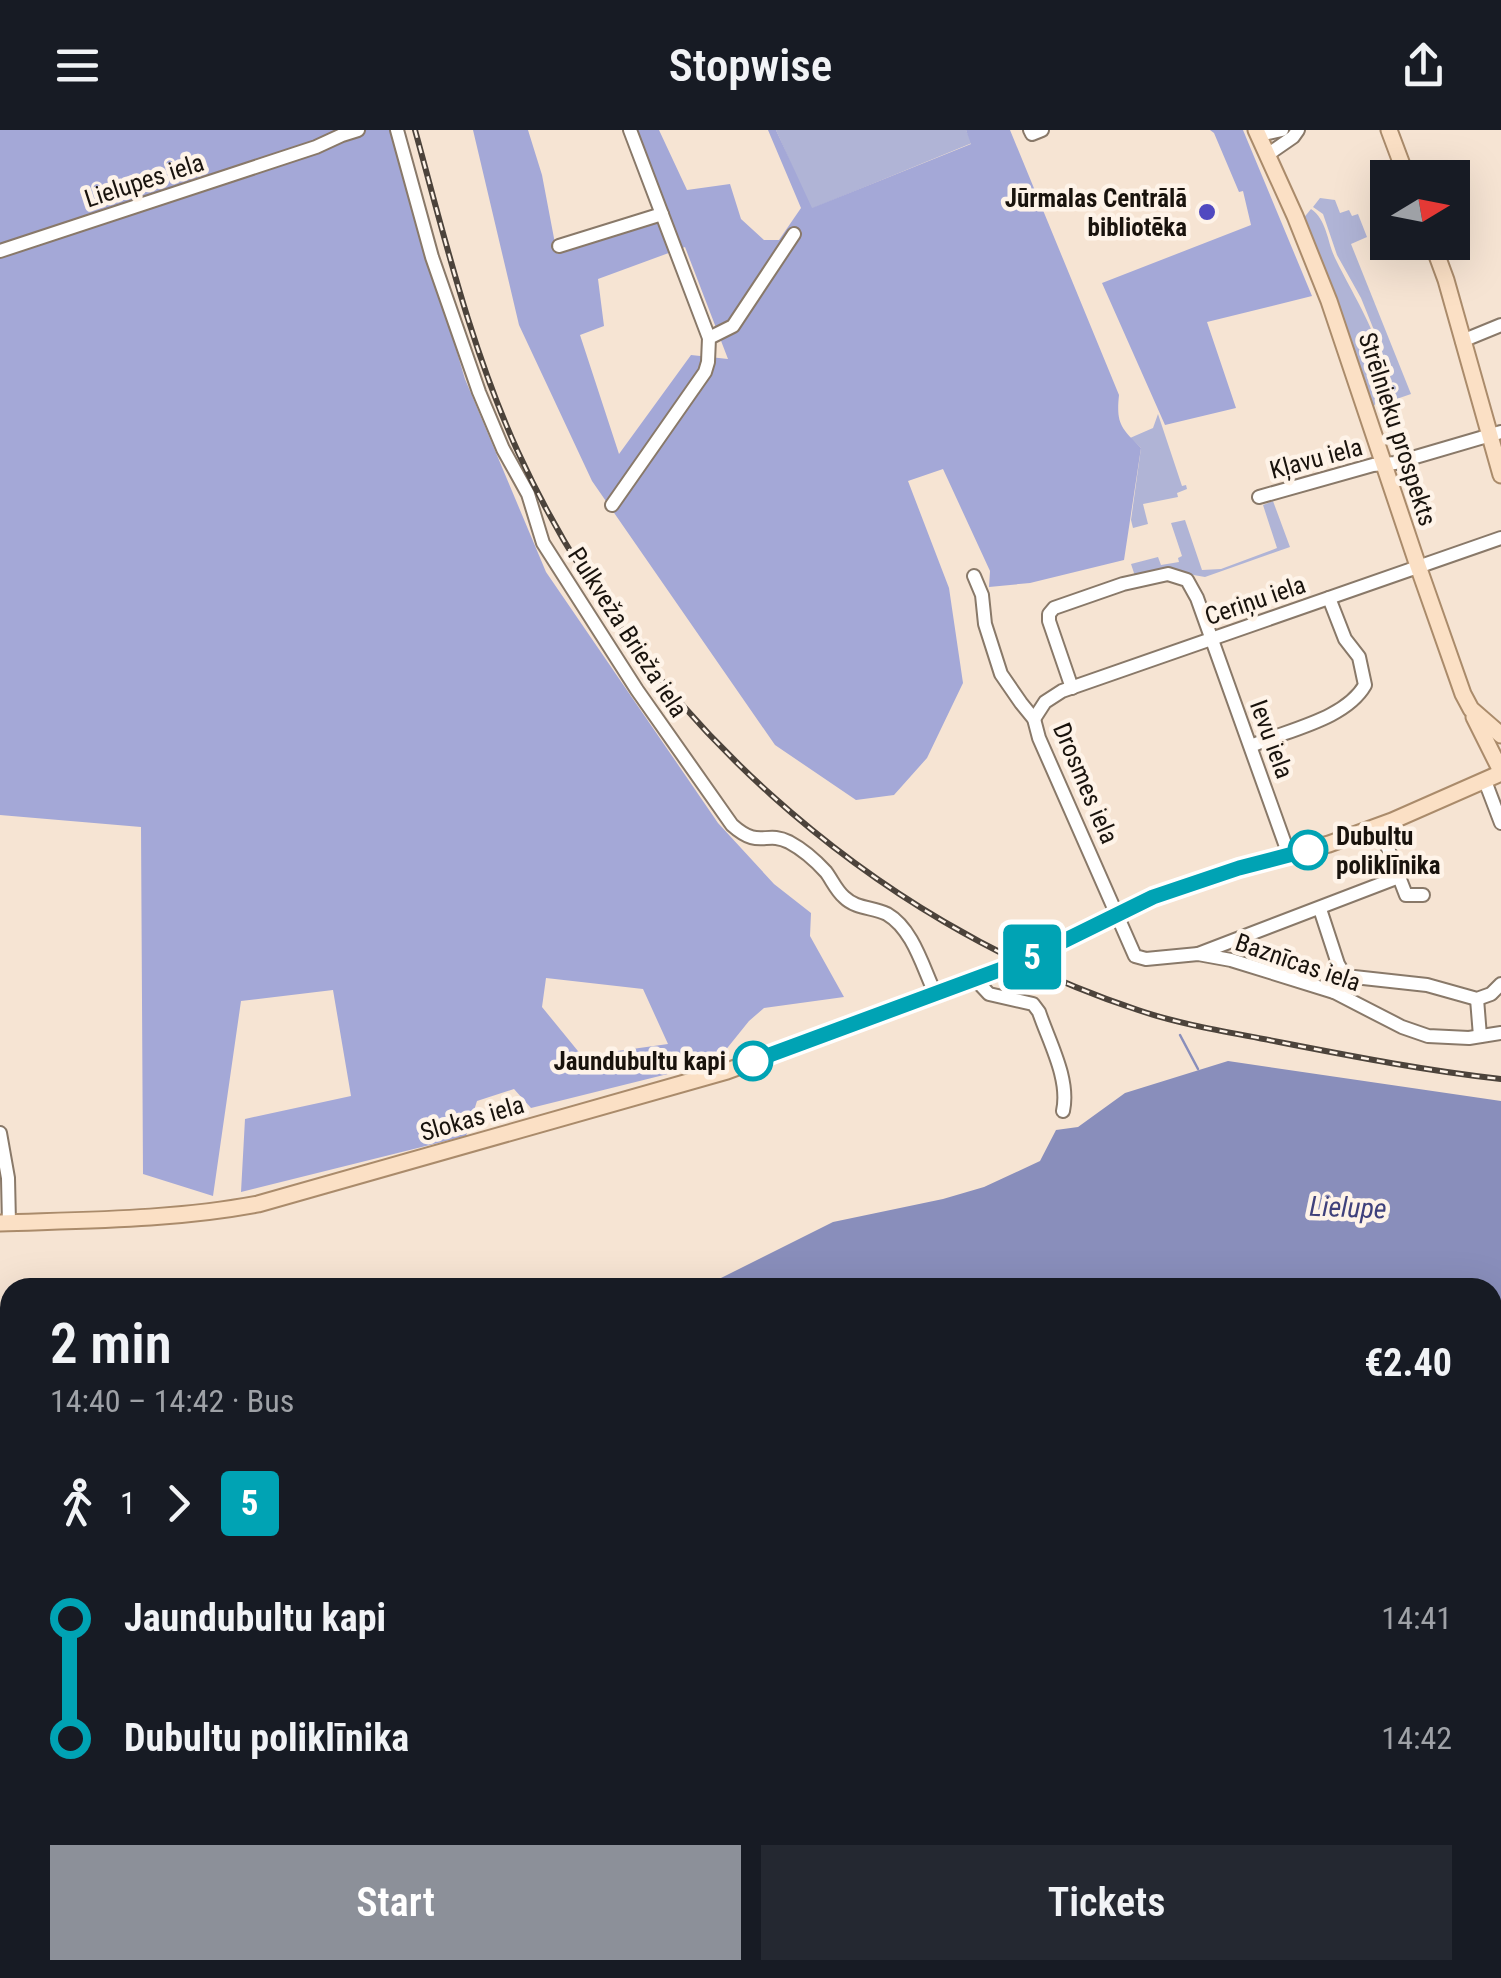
<!DOCTYPE html>
<html lang="en">
<head>
<meta charset="utf-8">
<style>
	:root { --surface:#171b24; --page:#242831; --text:#f1f3f6; --muted:#9ea1a6; --accent:#8c9099 }
	body { margin:0; font-family:"Roboto Condensed",sans-serif; background:var(--page); color:var(--text); height:100vh; display:flex; flex-direction:column; font-size:38px; white-space:nowrap }
	* { box-sizing:border-box; margin:0 }
	p { font-size:32px; color:var(--muted) }
	.icon { flex:none; width:55px; height:55px; fill:none; stroke:currentColor; stroke-width:2; stroke-linecap:round; stroke-linejoin:round }
	.map { position:relative; flex:1; overflow:hidden }
	.side { position:absolute; left:0px; top:1148px; width:1502px; height:702px; display:flex; flex-direction:column; background:var(--surface); border-radius:30px 30px 0 0; box-shadow:0 10px 40px #0002 }
	.side>* { flex:none }
	.badge { padding:0 20px; border-radius:8px; font-size:35px; line-height:65px }
	.needle { width:65px; rotate:80deg }
	.tools { position:absolute; left:1370px; top:30px; display:grid; gap:20px }
	.tools a { display:grid; place-items:center; width:100px; height:100px; border-radius:0px; background:var(--surface); box-shadow:0 10px 40px #0002; font-size:50px }
	.map>.badge { position:absolute; translate:-50% -50%; box-shadow:0 0 0 5px #fff }
	.legs { display:flex; align-items:center; gap:15px; height:110px; padding:0 50px; font-size:32px }
	.legs p { margin-inline-start:auto }
	.summary { display:flex; align-items:center; justify-content:space-between; height:170px; padding:0 50px }
	h1 { font-size:55px; font-weight:600; line-height:75px }
	.primary-button { display:flex; gap:20px; margin-top:auto; padding:20px 50px }
	.primary-button a { flex:1; height:115px; border-radius:0px; background:var(--accent); color:#fff; font-size:40px; font-weight:600; line-height:115px; text-align:center }
	.primary-button a+a { background:var(--page); color:var(--text) }
	ul { padding:0 50px; list-style:none }
	li { display:flex; align-items:center; gap:35px; height:120px; font-size:38px }
	li i { display:grid; place-items:center; width:15px; height:100%; margin:0 12px; background:currentColor }
	li i::after { content:''; width:25px; height:25px; margin:-12px; border:8px solid; border-radius:50%; background:var(--surface) }
	li p { margin-inline-start:auto }
	li:first-child i { background:linear-gradient(#0000 50%,currentColor 0) }
	li:last-child i { background:linear-gradient(currentColor 50%,#0000 0) }
	header { display:flex; justify-content:space-between; align-items:center; height:130px; padding:0 50px; background:var(--surface); font-size:45px; font-weight:600 }
	.map>svg:first-child { display:block }
</style>
</head>
<body>
<header><svg class="icon" aria-label="menu" viewBox="0 0 24 24"><path d="M4 6h16M4 12h16M4 18h16"/></svg>Stopwise<svg class="icon" aria-label="share" viewBox="0 0 24 24"><path d="M12 15V3M7 8l5-5 5 5M5 13v7h14v-7"/></svg></header>
<div class="map">
<svg width="1501" height="1848" viewBox="0 0 1501 1848">
	<rect width="100%" height="100%" fill="#f6e4d3"/>
	<!-- green -->
	<g fill="#b0b4d6">
		<polygon points="776,0 966,0 972,13 811,79"/>
		<polygon points="1320,68 1335,70 1340,83 1349,80 1352,86 1358,84 1367,107 1351,114 1411,264 1382,274 1401,326 1396,326 1379,276 1390,260 1391,253 1378,210 1361,168 1337,125 1323,84 1313,77"/>
		<path d="M1311 79C1327 90 1327 111 1335 128 1355 169 1382 208 1387 255L1374 276 1390 327 1386 325 1302 90Z"/>
		<polygon points="1158,284 1182,356 1186,355 1187,359 1177,363 1178,367 1143,374 1148,394 1133,398 1131,390 1141,318 1130,308 1153,298"/>
		<polygon points="1273,371 1290,417 1205,447 1165,440 1135,446 1131,434 1158,427 1161,435 1179,432 1178,428 1182,426 1171,393 1185,390 1202,440 1221,439 1277,418 1263,375"/>
		<polygon points="1501,1303 1501,1848 1364,1848 1370,1840 1492,1840 1492,1304"/>
		<polygon points="10,1391 10,1607 0,1606 0,1394"/>
		<polygon points="855,1840 1277,1840 1271,1848 849,1848"/>
	</g>
	<!-- forest -->
	<g fill="#a4a8d7" fill-rule="evenodd">
		<path d="M0 0H391L465 249 546 442 718 693 774 754 811 783 810 806 844 867 764 878 749 891 716 932 531 978 514 959 477 971 466 1006 241 1062 245 989 351 966 333 860 241 871 213 1066 143 1044 141 697 0 685ZM546 848 643 859 668 914 582 926 542 877Z"/>
		<path d="M473 0H528L542 45 557 124 670 88 636 0H659L687 60 730 54 741 89 764 110H779L801 78 768 0H776L812 78 971 14 966 0H1010L1119 265C1116 294 1121 298 1141 318L1124 430 1030 453 989 457 990 441 943 339 908 351 949 458 963 553 927 628 894 665 856 670 775 615 592 351 519 195ZM685 117 728 229 691 225 619 324 580 205 604 196 598 149Z"/>
		<polygon points="1210,0 1243,0 1312,166 1207,192 1236,278 1165,295 1102,153 1251,95 1243,61 1239,62 1214,3"/>
	</g>
	<!-- water -->
	<g fill="#898ebb">
		<polygon points="1228,931 1501,971 1501,1303 1493,1304 1492,1158 703,1157 833,1092 943,1069 984,1057 1040,1031 1056,1000 1078,997 1125,963"/>
		<polygon points="10,1391 10,1498 0,1499 0,1394"/>
		<polygon points="109,1840 654,1840 654,1848 106,1848"/>
	</g>
	<g fill="none" stroke-linecap="round" stroke-linejoin="round">
		<!-- stream -->
		<g stroke="#898ebb" stroke-width="2.5">
			<polyline points="1180,905 1198,939"/>
			<polyline points="1492,1831 1501,1846"/>
			<polyline points="979,1840 985,1848"/>
			<polyline points="814,1848 819,1840"/>
			<polyline points="840,1848 846,1840"/>
		</g>
		<!-- minor casing -->
		<g stroke="#897969" stroke-width="16">
			<g id="minor">
				<path d="M397 0 432 127 479 262 503 319 528 364 543 413 637 560 732 695C760 720 765 700 789 712 802 719 816 731 826 742 832 750 836 760 844 767 856 779 873 777 887 784 913 799 923 838 935 863"/>
				<polyline points="630,0 709,208"/>
				<polyline points="1030,0 1032,4 1042,0"/>
				<polyline points="1258,5 1282,0"/>
				<polyline points="1267,25 1293,7 1298,0"/>
				<polyline points="559,116 662,84"/>
				<polyline points="0,121 316,17 342,5 358,0"/>
				<polyline points="1462,211 1501,195"/>
				<polyline points="1259,367 1373,335 1395,333 1501,302"/>
				<polyline points="612,375 705,242 708,232 709,208 733,196 794,104"/>
				<polyline points="974,446 982,465 985,494 1001,544 1021,573 1034,589 1039,608 1135,826 1146,829 1198,824 1231,830 1334,862 1402,897 1428,906 1469,908 1501,903"/>
				<polyline points="1072,558 1049,491 1049,484 1054,478 1123,454 1168,444 1187,450 1197,468 1289,725"/>
				<polyline points="1034,589 1045,572 1062,561 1501,408"/>
				<path d="M1251 616C1286 600 1345 590 1365 555L1359 527 1345 509 1329 468"/>
				<polyline points="1485,651 1501,693"/>
				<polyline points="1379,695 1406,765 1423,765"/>
				<polyline points="1320,779 1338,834 1345,846 1334,862"/>
				<polyline points="1198,824 1399,747"/>
				<polyline points="1345,846 1427,855 1477,869 1491,864 1501,854"/>
				<path d="M975 849 989 864 1033 874 1039 882C1049 912 1070 949 1063 981"/>
				<polyline points="1477,869 1480,906"/>
				<polyline points="0,1003 8,1048 9,1093"/>
				<polyline points="829,1848 834,1840"/>
			</g>
		</g>
		<!-- major casing -->
		<g stroke="#aa8b6b" stroke-width="19">
			<g id="major">
				<polyline points="1256,0 1295,86 1329,171 1418,436 1463,564 1471,579 1501,605"/>
				<polyline points="1389,0 1407,48"/>
				<polyline points="1432,112 1446,150 1501,345"/>
				<polyline points="1474,587 1501,641"/>
				<path d="M0 1093C86 1090 174 1090 258 1074L727 941 1021 833 1153 767 1239 738 1329 714 1392 691 1501 643"/>
			</g>
		</g>
		<!-- minor -->
		<use href="#minor" stroke="#fff" stroke-width="12"/>
		<!-- major -->
		<use href="#major" stroke="#fbe0c5" stroke-width="15"/>
		<!-- rail casing -->
		<g stroke="#4c433b" stroke-width="6">
			<path id="rail" d="M415 0C445 109 471 219 518 322 637 582 867 790 1138 880 1185 896 1235 903 1284 913 1356 927 1428 941 1501 949"/>
		</g>
		<!-- rail -->
		<use href="#rail" stroke="#fef3e8" stroke-width="2.5" stroke-dasharray="8" stroke-linecap="butt"/>
	</g>
	<g fill="none" stroke-linecap="round" stroke-linejoin="round">
		<!-- line-1 casing -->
		<g stroke="#fff" stroke-width="22">
			<polyline id="line-1" points="753,931 1021,832 1153,767 1239,738 1308,720"/>
		</g>
		<!-- line-1 -->
		<use href="#line-1" stroke="#00a3b4" stroke-width="15"/>
	</g>
	<!-- markers -->
	<circle fill="#5049c0" stroke="#fef3e8" stroke-width="4" cx="1207" cy="82" r="10"/>
	<g fill="#fff" stroke="#00a3b4" stroke-width="5">
		<circle cx="1308" cy="720" r="18"/>
		<circle cx="753" cy="931" r="18"/>
	</g>
	<g text-anchor="middle" stroke-width="9" stroke-linejoin="round" paint-order="stroke">
		<!-- street labels -->
		<g font-size="25" fill="#19130d" stroke="#fef3e8">
			<text transform="translate(144 50) rotate(-18)" y="9">Lielupes iela</text>
			<text transform="translate(1398 299) rotate(72)" y="9">Strēlnieku prospekts</text>
			<text transform="translate(1316 328) rotate(-15)" y="9">Kļavu iela</text>
			<text transform="translate(1255 470) rotate(-19)" y="9">Ceriņu iela</text>
			<text transform="translate(628 502) rotate(57)" y="9">Pulkveža Brieža iela</text>
			<text transform="translate(1272 609) rotate(70)" y="9">Ievu iela</text>
			<text transform="translate(1086 653) rotate(67)" y="9">Drosmes iela</text>
			<text transform="translate(1298 832) rotate(19)" y="9">Baznīcas iela</text>
			<text transform="translate(472 988) rotate(-16)" y="9">Slokas iela</text>
		</g>
		<!-- poi labels -->
		<g font-size="25" font-weight="bold" fill="#19130d" stroke="#fef3e8" text-anchor="end">
			<text x="1187" y="77">Jūrmalas Centrālā<tspan x="1187" dy="29">bibliotēka</tspan></text>
		</g>
		<!-- stop labels -->
		<g font-size="25" font-weight="bold" fill="#19130d" stroke="#fef3e8" text-anchor="start">
			<text x="1336" y="715">Dubultu<tspan x="1336" dy="29">poliklīnika</tspan></text>
			<text x="726" y="940" text-anchor="end">Jaundubultu kapi</text>
		</g>
		<!-- water labels -->
		<g font-size="28" font-style="italic" fill="#3f417c" stroke="#fef3e8">
			<text transform="translate(1348 1077) rotate(2)" y="10">Lielupe</text>
		</g>
	</g>
</svg>
<div class="tools">
<a><svg class="needle" viewBox="-14 -14 28 28"><path d="M0-13l5 13h-10z" fill="#e53935"/><path d="M0 13l5-13h-10z" fill="#9ea1a6"/></svg></a>
</div>
<b class="badge" style="left:1032px;top:827px;background:#00a3b4;color:#fff">5</b>
<section class="side">
<div class="summary"><div><h1>2 min</h1><p>14:40 – 14:42 · Bus</p></div><b>€2.40</b></div>
<div class="legs"><svg class="icon" aria-label="walk" viewBox="0 0 24 24"><circle cx="13" cy="4" r="2"/><path d="M13 8l-2 6 4 7M11 14l-3 7M7 12l3-4h3l4 4"/></svg>1<svg class="icon" aria-label="forward" viewBox="0 0 24 24"><path d="M9 5l7 7-7 7"/></svg><b class="badge" style="background:#00a3b4;color:#fff">5</b></div>
<ul>
<li><i style="color:#00a3b4"></i><b>Jaundubultu kapi</b><p>14:41</p></li>
<li><i style="color:#00a3b4"></i><b>Dubultu poliklīnika</b><p>14:42</p></li>
</ul>
<div class="primary-button"><a>Start</a><a>Tickets</a></div>
</section>
</div>
</body>
</html>
